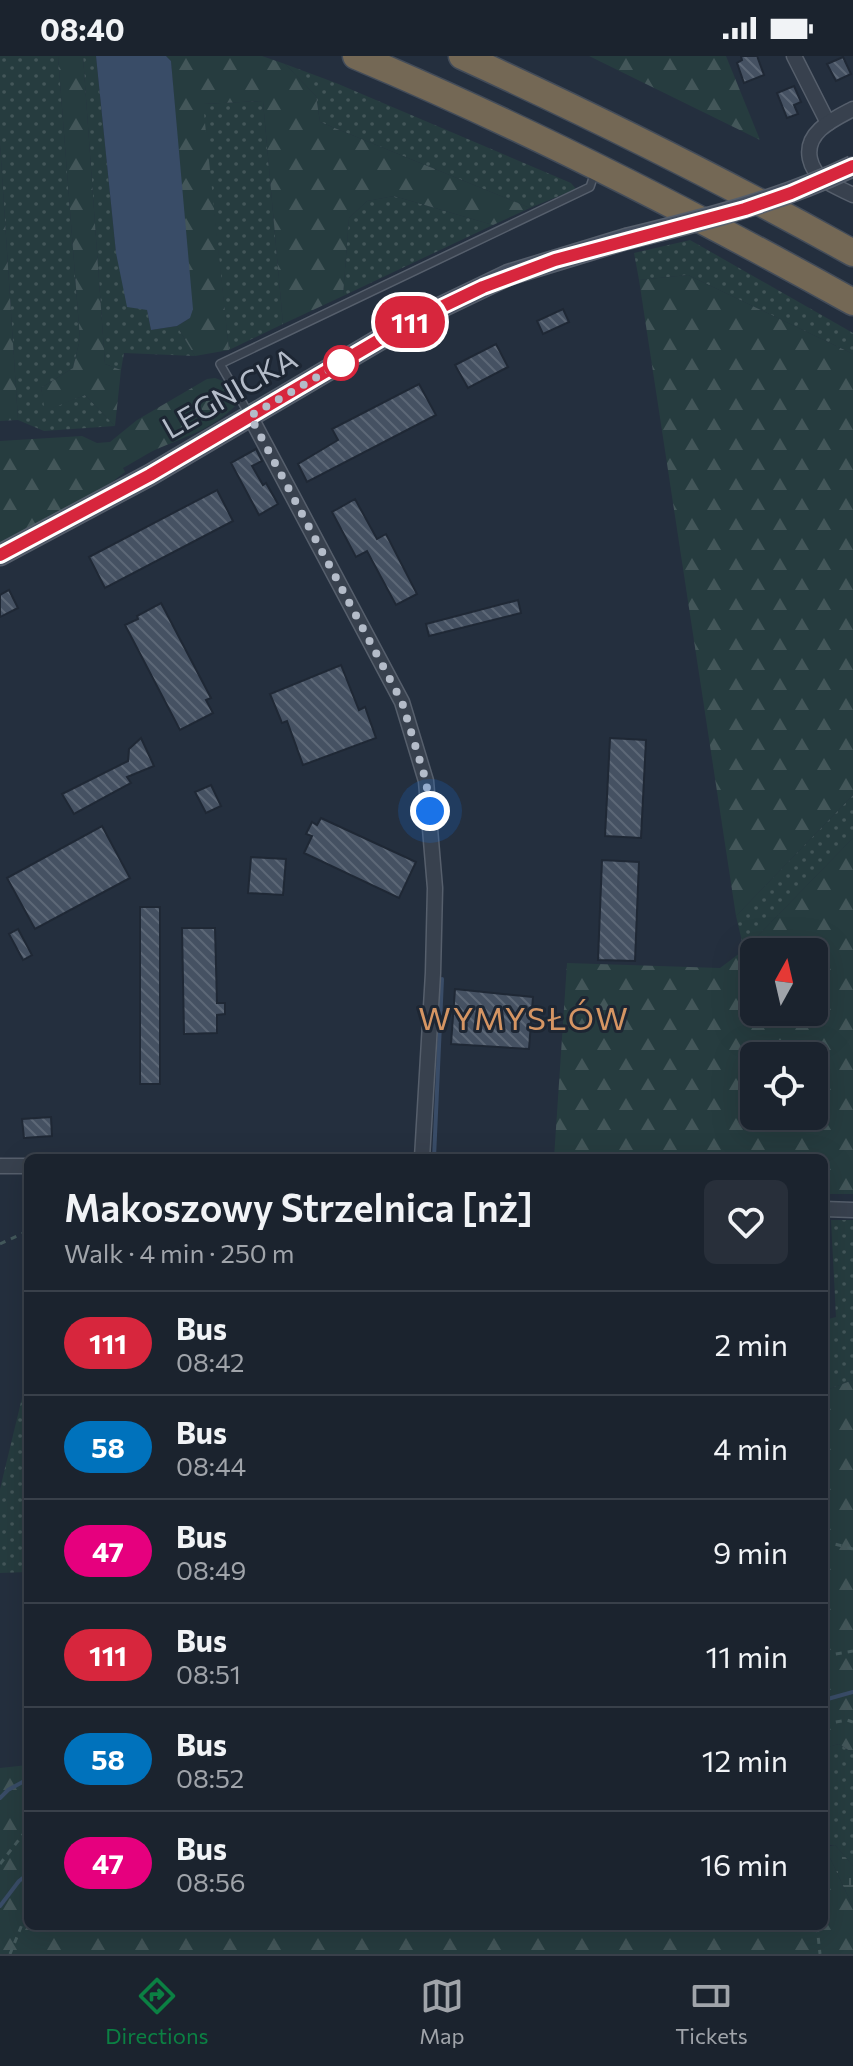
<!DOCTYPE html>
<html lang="en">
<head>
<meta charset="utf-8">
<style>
	:root { --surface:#1b232e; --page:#282f3a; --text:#f1f3f6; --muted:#a0a4aa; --line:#39404a; --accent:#0b8043 }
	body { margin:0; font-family:Commissioner,sans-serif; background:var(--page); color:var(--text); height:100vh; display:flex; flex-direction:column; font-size:30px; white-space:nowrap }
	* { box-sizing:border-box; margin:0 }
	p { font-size:26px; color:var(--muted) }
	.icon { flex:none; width:44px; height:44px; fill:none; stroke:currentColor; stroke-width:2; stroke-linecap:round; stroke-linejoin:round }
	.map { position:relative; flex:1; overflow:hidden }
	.side { position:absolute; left:24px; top:1098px; width:804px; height:776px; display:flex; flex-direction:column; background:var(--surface); border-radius:12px; box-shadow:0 8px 32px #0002,0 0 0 2px var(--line) }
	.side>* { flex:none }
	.badge { padding:0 16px; border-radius:26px; font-size:28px; line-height:52px }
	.needle { width:52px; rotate:8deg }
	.tools { position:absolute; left:740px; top:882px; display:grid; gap:16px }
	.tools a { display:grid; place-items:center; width:88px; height:88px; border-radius:12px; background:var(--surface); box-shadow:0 8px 32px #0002,0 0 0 2px var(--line); font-size:40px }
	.you { position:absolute; width:40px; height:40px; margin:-20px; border:6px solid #fff; border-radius:50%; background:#1a73e8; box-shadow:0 0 0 12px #1a73e833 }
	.map>.badge { position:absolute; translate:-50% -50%; box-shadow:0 0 0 4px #fff }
	.round { display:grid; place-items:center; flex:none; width:84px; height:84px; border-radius:12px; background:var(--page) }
	.headline { display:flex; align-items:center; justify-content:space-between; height:136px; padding:0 40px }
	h1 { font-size:38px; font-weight:600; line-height:60px }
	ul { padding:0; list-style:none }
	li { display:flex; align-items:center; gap:24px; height:104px; padding:0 40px; border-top:2px solid var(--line) }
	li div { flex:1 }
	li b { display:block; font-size:30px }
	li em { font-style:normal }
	li .badge { min-width:88px; font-weight:700; text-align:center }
	.status { display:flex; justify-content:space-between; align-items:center; height:56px; padding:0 40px; background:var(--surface); direction:ltr }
	.status svg { height:22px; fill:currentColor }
	.tabs { display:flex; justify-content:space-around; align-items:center; height:112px; border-top:2px solid var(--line); background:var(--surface); font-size:22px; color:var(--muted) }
	.tabs a { display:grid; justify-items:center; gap:4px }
	.tabs .selected { color:var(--accent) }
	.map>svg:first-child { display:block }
</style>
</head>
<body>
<div class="status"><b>08:40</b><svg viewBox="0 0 49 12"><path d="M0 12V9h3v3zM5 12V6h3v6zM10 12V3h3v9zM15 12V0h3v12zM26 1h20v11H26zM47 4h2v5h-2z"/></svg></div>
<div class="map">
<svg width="853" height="1898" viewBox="0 0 853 1898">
	<defs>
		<pattern id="green-dots" width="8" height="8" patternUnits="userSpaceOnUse" patternTransform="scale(2)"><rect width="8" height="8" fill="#263c3f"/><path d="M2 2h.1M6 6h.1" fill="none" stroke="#435659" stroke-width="1.8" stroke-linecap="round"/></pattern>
		<pattern id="forest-firs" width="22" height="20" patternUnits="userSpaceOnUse" patternTransform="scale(2)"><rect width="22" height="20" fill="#263c3f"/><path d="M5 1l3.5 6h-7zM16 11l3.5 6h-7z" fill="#435659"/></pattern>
		<pattern id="wetland-marsh" width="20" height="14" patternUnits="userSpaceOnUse" patternTransform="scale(2)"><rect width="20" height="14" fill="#263c3f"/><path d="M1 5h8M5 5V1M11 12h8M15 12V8" fill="none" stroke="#435659"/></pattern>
		<pattern id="building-back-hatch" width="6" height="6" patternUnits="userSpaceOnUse" patternTransform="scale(2)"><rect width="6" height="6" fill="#455162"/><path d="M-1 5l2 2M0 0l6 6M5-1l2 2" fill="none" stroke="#5d6877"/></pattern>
	</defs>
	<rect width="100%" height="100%" fill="#242f3e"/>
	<!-- green -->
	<g fill="url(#green-dots)">
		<polygon points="0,0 58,0 80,283 73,312 41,332 46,354 85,339 115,370 44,375 18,364 0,88"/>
		<polygon points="83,0 96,0 116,197 147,254 151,274 177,270 195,300 124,297 121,314 105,308"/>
		<polygon points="285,8 336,27 571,127 576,133 530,152 320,66 316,40"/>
		<polygon points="263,45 283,268 229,294 202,48"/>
		<polygon points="394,140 493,169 343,240 349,162 367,145"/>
		<polygon points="690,184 853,277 853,298 688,219 639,224 634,197"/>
		<polygon points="853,739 853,782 744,894 736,860"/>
		<polygon points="831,1164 853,1164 853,1324 824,1335 824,1264 836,1261"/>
		<polygon points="28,1317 28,1516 0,1517 0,1433"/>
		<polygon points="839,1688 853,1697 853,1810 835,1789 824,1789 824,1692"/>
	</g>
	<!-- forest -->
	<g fill="url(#forest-firs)" fill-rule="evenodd">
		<polygon points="58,0 83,0 105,308 121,314 115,370 85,339 45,355 41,332 73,312 80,283"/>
		<polygon points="166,0 262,0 285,8 316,40 320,66 530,152 493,169 394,140 367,145 349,162 343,240 283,268 263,45 203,48 229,294 195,300 177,270 190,262 171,5"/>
		<polygon points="589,0 726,0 760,84"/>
		<polygon points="0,88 18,364 0,365"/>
		<polygon points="688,219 853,298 853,739 736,860 639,224"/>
		<path d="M215 322 223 325 236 349C214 372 186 381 157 393 146 398 134 406 123 412L125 416 94 440 0 490V385L82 380 97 387 110 386 137 364 207 323Z"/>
		<path d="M853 782V1138H824V1102H554L567 907 720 912 744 894ZM754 896H814V956H754ZM754 1000H814V1060H754Z"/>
		<polygon points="853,1324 853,1697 839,1688 824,1692 824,1335"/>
		<polygon points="28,1709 28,1870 824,1870 824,1789 853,1851 853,1898 0,1898 0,1712"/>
	</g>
	<!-- wetland -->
	<polygon fill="url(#wetland-marsh)" points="835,1789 853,1810 853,1851 825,1791"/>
	<!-- water -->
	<polygon fill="#394c67" points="96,0 166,0 171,5 193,253 190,262 177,270 151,274 147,254 127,251 116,197"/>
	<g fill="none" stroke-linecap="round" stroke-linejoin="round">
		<!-- stream -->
		<g stroke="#394c67" stroke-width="4">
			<polyline points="434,1102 442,923"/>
			<polyline points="824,1644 853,1636"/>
			<polyline points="0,1742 8,1734 28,1723"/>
			<polyline points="0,1850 19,1825 28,1818"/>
		</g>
	</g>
	<!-- building -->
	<g fill="url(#building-back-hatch)" stroke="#1f2835" stroke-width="2">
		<polygon points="741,0 757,0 764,19 744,27 737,7 742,4"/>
		<polygon points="843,1 851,18 836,25 827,8"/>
		<polygon points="794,30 801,46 794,49 798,58 787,62 777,37"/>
		<polygon points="563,253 569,266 543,278 537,265"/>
		<polygon points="496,288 508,311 468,332 455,309"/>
		<polygon points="419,328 436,359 307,426 298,408 338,384 332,373"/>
		<polygon points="256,393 262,405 252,410 263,429 266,427 278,448 259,459 231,407"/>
		<polygon points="217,434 233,465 105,532 89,501"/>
		<polygon points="355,443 377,483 386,478 417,538 396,549 367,495 356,501 332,456"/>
		<polygon points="9,534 18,552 0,561 0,539"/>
		<polygon points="518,544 521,557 429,580 426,568"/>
		<polygon points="161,547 211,642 206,644 213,657 180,674 125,569 138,563 137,560"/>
		<polygon points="341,609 359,654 365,651 376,682 303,709 287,665 282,667 270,638"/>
		<polygon points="141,682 154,710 127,721 131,727 74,758 62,738 128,705 129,693"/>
		<polygon points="610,682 646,684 641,782 605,780"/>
		<polygon points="211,729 221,750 206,757 195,736"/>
		<polygon points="321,762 416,806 399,842 304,797 312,780 306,778 312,766 317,769"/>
		<polygon points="102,770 130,822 35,873 7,822"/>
		<polygon points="251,801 286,803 283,839 248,837"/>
		<polygon points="602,804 639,806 635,905 598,904"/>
		<rect x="140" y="851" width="20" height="177"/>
		<polygon points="182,872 215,872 217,947 225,947 225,958 217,959 217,977 184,978"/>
		<polygon points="18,873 32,899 23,904 9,878"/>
		<polygon points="455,933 533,941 529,993 451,988"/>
		<polygon points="51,1061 52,1080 24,1082 22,1063"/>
	</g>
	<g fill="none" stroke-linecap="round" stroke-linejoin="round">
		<!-- lane casing -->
		<g stroke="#565f6c" stroke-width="10">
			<polyline id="lane" points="249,358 220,308 590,131 595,116"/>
		</g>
		<!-- street casing -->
		<g stroke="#565f6c" stroke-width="17">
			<g id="street">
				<polyline points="794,0 828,67"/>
				<path d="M853 53C834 63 804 76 810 103 812 112 817 119 824 124 833 130 843 134 853 139"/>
				<polyline points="250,360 402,646 426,725 435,832 433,917 422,1102"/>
				<polyline points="0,1110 28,1110"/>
				<polyline points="824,1153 853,1154"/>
			</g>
		</g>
		<!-- secondary casing -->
		<g stroke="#565f6c" stroke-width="23">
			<polyline id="secondary" points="0,499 150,419 408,267 508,219 626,183"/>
		</g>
		<!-- highway casing -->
		<g stroke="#434c59" stroke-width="29">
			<g id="highway">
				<path d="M356 0C527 72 691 156 853 246"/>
				<path d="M462 0C595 61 726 126 853 197"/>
			</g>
		</g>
		<!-- path -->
		<g stroke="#44595c" stroke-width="3" stroke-dasharray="6 6" stroke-linecap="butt">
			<polyline points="0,1188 28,1175"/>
			<polyline points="824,1485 853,1493"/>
			<polyline points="824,1600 853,1595"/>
			<polyline points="824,1668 847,1664 853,1666"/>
			<polyline points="0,1808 28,1772"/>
			<polyline points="817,1870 820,1898"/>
			<polyline points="10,1898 28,1854"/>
		</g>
		<!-- lane -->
		<use href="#lane" stroke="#38414e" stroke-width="7"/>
		<!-- street -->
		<use href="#street" stroke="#38414e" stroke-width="14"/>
		<!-- secondary -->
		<use href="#secondary" stroke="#465061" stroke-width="20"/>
		<!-- highway -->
		<use href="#highway" stroke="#746855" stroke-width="26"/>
		<!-- secondary-bridge casing -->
		<g stroke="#565f6c" stroke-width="23" stroke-linecap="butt">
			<path id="secondary-bridge" d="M626 183C704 164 780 145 853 110"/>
		</g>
		<!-- secondary-bridge -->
		<use href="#secondary-bridge" stroke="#465061" stroke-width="20"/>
	</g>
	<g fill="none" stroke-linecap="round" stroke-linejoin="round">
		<!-- line casing -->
		<g stroke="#fff" stroke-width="18">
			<polyline id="line" points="0,499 150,419 408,267 483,231 555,204 745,153 791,137 853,110"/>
		</g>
		<!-- line -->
		<use href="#line" stroke="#d7263d" stroke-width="12"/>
		<!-- walk -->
		<polyline stroke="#b4bcc9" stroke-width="8" stroke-dasharray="0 14.4" points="341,307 250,360 402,646 426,725 430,755"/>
	</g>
	<!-- markers -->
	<circle fill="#fff" stroke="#d7263d" stroke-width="4" cx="341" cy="307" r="16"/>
	<g text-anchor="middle" stroke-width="6" stroke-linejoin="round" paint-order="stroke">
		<!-- street labels -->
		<g font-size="30" fill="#b4bcc9" stroke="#1d2633">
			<text transform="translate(230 338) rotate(-30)" y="10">LEGNICKA</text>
		</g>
		<!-- neighbourhood labels -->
		<g font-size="32" letter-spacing="2" fill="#d59563" stroke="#1d2633">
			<text x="524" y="974">WYMYSŁÓW</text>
		</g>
	</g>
</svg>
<div class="tools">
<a><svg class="needle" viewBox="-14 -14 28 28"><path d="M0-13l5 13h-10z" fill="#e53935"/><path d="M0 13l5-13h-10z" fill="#a0a4aa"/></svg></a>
<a><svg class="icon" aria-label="locate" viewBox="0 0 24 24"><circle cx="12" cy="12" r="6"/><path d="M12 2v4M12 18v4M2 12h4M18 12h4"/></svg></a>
</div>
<div class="you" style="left:430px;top:755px"></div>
<b class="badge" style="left:410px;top:266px;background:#d7263d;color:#fff">111</b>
<section class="side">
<div class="headline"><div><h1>Makoszowy Strzelnica [nż]</h1><p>Walk · 4 min · 250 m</p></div><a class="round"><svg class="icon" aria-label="heart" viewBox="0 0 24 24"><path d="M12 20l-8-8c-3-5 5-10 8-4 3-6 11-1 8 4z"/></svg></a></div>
<ul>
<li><span class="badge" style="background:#d7263d;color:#fff">111</span><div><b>Bus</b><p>08:42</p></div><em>2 min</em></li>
<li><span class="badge" style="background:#0072bc;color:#fff">58</span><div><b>Bus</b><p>08:44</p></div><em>4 min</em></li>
<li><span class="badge" style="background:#e6007e;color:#fff">47</span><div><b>Bus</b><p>08:49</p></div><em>9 min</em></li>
<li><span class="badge" style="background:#d7263d;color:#fff">111</span><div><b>Bus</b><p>08:51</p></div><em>11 min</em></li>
<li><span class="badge" style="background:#0072bc;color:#fff">58</span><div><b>Bus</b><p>08:52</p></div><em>12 min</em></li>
<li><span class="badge" style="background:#e6007e;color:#fff">47</span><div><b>Bus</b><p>08:56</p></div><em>16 min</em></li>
</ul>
</section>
</div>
<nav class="tabs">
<a class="selected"><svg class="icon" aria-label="directions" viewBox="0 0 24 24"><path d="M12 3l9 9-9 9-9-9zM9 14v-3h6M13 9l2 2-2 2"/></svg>Directions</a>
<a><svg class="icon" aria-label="map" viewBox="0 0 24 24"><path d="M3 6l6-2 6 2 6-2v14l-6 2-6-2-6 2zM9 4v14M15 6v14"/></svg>Map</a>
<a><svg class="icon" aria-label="tickets" viewBox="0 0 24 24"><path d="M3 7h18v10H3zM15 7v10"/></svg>Tickets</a>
</nav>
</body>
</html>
